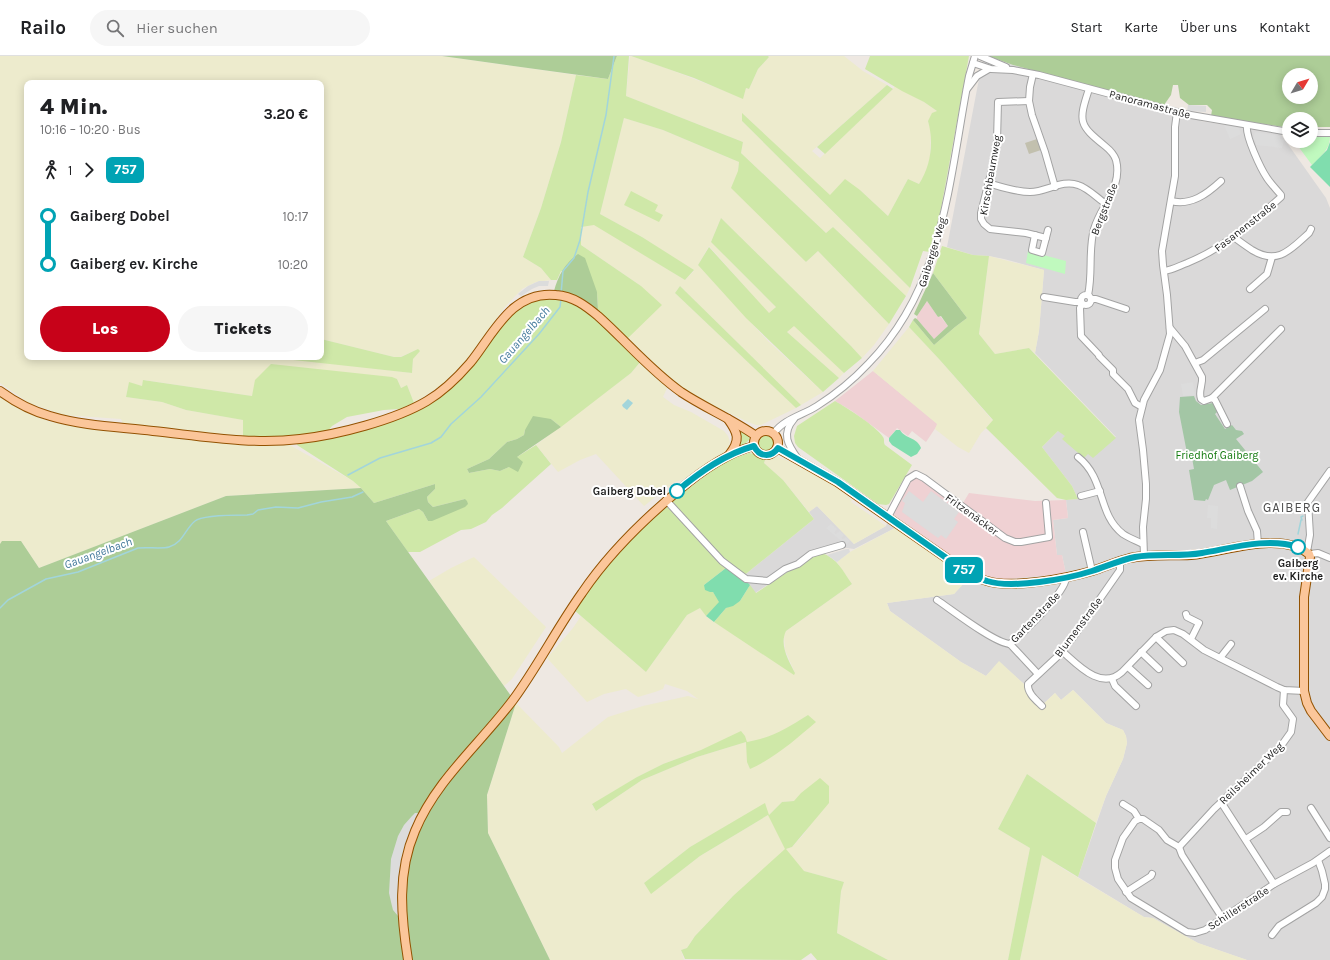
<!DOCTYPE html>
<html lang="de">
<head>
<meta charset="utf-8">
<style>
	:root { --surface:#fff; --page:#f6f6f6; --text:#202124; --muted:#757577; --line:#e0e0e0; --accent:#c70219 }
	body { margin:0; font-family:Karla,sans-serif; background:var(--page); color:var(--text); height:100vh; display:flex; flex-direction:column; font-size:15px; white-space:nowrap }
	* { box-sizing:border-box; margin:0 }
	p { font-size:13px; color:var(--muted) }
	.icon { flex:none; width:22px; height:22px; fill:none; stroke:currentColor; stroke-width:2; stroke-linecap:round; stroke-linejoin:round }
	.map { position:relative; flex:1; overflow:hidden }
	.details { position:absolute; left:24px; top:24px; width:300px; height:280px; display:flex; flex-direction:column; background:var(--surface); border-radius:8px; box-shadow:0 2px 10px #0003 }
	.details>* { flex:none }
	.badge { padding:0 8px; border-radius:6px; font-size:14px; line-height:26px }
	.needle { width:26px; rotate:52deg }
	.controls { position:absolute; left:1282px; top:12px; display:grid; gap:8px }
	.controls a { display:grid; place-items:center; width:36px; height:36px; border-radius:50%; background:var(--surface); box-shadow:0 2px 10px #0003; font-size:20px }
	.map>.badge { position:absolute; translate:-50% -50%; box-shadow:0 0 0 2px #fff }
	.legs { display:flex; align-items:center; gap:6px; height:44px; padding:0 16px; font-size:13px }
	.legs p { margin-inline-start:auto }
	.headline { display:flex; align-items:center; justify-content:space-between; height:68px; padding:0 16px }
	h1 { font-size:22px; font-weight:800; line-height:30px }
	.button { display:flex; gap:8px; margin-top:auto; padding:8px 16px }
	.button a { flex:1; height:46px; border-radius:24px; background:var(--accent); color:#fff; font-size:16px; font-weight:800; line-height:46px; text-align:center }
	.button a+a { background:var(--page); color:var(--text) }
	ul { padding:0 16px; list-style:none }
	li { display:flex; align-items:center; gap:14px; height:48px; font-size:15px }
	li i { display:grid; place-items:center; width:6px; height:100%; margin:0 5px; background:currentColor }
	li i::after { content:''; width:10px; height:10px; margin:-5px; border:3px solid; border-radius:50%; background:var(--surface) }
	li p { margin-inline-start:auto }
	li:first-child i { background:linear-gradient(#0000 50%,currentColor 0) }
	li:last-child i { background:linear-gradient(currentColor 50%,#0000 0) }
	header { display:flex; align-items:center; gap:24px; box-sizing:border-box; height:56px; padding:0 20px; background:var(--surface); border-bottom:1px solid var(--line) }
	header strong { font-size:19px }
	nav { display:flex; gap:22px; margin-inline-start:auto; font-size:14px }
	.search { width:280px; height:36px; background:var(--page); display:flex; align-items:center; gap:10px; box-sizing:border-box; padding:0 14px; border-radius:22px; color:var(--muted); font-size:15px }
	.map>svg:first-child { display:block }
</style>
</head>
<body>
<header>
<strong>Railo</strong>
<div class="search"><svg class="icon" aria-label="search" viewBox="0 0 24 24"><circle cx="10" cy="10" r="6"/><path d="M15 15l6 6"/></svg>Hier suchen</div>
<nav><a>Start</a><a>Karte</a><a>Über uns</a><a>Kontakt</a></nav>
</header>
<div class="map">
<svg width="1330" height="904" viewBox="0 0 1330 904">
	<rect width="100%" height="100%" fill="#eee8e2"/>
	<!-- residential -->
	<polygon fill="#dad9d9" points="985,0 1013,9 1043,16 1164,50 1201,59 1200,65 1280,77 1326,142 1330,152 1330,904 1247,904 1198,887 1153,862 1144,861 1078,821 1106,740 1123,703 1127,687 1126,680 1123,674 1106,667 1073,634 1061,644 1055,637 1039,652 1026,635 1024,628 999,606 986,620 961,606 890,555 887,547 954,538 968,522 895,472 854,493 840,491 807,503 755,537 742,521 814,463 809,456 817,450 854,488 886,470 891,457 961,508 989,522 1005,523 1066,518 1062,499 1057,499 1053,464 1068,462 1066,444 1078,443 1072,430 1042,391 1058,375 1116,381 1035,297 1039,275 1044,214 1004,203 989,200 973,199 947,191 978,28"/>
	<!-- commercial -->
	<g fill="#efd1d3">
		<polygon points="927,245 938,261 940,260 948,270 934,283 917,263 917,260"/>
		<polygon points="873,315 938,368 926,386 912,375 908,380 897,372 889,382 852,355 835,345"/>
		<polygon points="915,414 963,447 969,437 1035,445 1066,444 1068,462 1053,464 1057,499 1062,499 1066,518 1005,523 989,522 961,508 891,457"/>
	</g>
	<!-- construction -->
	<polygon fill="#c2c0ae" points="1037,83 1041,94 1029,98 1025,87"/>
	<!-- farmland -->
	<g fill="#edebcd" fill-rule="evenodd">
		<path d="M0 0H442L576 19 561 86 541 152 523 201 541 212 551 224 536 226 522 233 504 252 466 305 443 328 414 347 407 329 401 332 397 323 265 315 258 321 252 340 144 324 142 330 129 327 126 341 162 346 186 354 244 364 243 380 123 368 121 363 64 359 29 347 0 327ZM27 27H321V283L394 301H400L418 293 413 303 412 317 275 301H27Z"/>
		<polygon points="630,0 666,12 743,42 746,32 749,33 758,13 769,1 768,0 844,0 863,15 887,29 812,95 820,102 893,33 895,30 924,46 937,55 928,65 931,74 930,102 926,117 919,128 908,123 888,160 860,134 830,140 743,58 742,65 910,232 906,240 833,171 826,177 741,97 743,86 626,40"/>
		<polygon points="624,62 663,74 739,106 738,115 806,206 818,195 889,268 874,289 862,302 851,290 721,162 711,186 776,251 769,258 709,190 698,209 768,285 823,336 801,349 680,230 675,237 796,352 761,369 756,369 748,366 704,345 686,334 674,326 627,283 641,230 581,189 580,171 594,168 685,224 694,215 642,181 600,158"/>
		<polygon points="989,200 1044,214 1039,275 1035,297 1029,292 995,298 979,278"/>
		<polygon points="794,269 844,317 839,322 787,276"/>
		<polygon points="909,271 939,303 993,365 981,377 969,397 958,391 935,373 937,368 873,315"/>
		<polygon points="641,305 668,330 663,341 674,349 691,356 724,375 728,380 730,386 728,392 726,395 684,423 673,427 644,450 596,398 580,404 558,416 536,389 631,317"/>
		<polygon points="0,339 9,346 50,366 121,377 254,388 288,388 353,425 361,432 226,440 39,512 21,485 3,485 0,488"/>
		<polygon points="778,401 791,406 837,431 852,444 851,446 886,470 854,488 817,450 809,456 783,424 764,407 765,404"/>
		<path d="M895 472 969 522 954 538 887 547 890 555 961 606 986 620 999 605 1024 628 1026 635 1039 652 1055 637 1061 644 1073 634 1106 667 1123 674 1126 680 1127 687 1123 703 1106 740 1096 767 1027 718 998 773 1030 792 1008 904H888L837 877 841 835 844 826 804 815 733 840 695 880 687 892 681 894 684 904H550L488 777 487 739 516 647 559 691 562 697 608 661 643 650 688 640 698 643 687 635 665 628 663 633 655 636 638 641 626 633 604 638 587 646 547 602 573 572 581 560 646 616 687 559 700 551 706 560 714 566 795 617 785 594 784 579 786 575 852 528 837 506 850 496ZM808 659 750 713 748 707 747 686 764 683 780 677ZM746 686 697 701 642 724 596 755 592 749 637 721 663 708 701 694ZM794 745 813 765 803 779 792 791 786 793 769 759 782 746ZM765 748 768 759 700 800 651 837 644 827 690 791Z"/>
		<polygon points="474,501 546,571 512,623 504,630 429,525 451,512"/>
		<polygon points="1042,798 1065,814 1144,861 1153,862 1198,887 1247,904 1020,904"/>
	</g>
	<!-- grass -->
	<g fill="#cfe8a8">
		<polygon points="617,0 629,0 626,40 743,86 741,97 826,177 833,171 906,240 889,268 818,195 806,206 731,132 738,115 739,106 663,74 624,62 600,158 642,181 694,214 685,224 594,169 581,171 581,189 641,230 662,249 627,283 598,254 597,236 561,215 557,224 551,224 541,212 523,201 541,152 561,86 576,19 608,23"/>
		<polygon points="631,0 768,0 769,1 758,13 749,33 746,32 743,43 694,22"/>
		<path d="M870 0H969L938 169 930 196 923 195 910 232 742 65V57L830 139 845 123 860 134 888 160 908 123 919 128C931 109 934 86 928 65L932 57 937 55 924 46 902 35 865 13Z"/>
		<polygon points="887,29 893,33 825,98 817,91"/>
		<polygon points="631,135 658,149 655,155 663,159 659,166 624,149"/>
		<polygon points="721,162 851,290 862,302 844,317 794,270 787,276 839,322 823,336 746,262 698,209 709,191 769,257 776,251 711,186"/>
		<polygon points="942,190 973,199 989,200 979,278 995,298 1029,292 1116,382 1093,402 1088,398 1084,402 1062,383 1065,380 1058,375 1042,391 1072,430 1078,443 1066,444 1057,442 986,372 993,364 939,303 909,271 913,264 934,289 955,271 967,262 933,217"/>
		<polygon points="680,230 801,349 796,352 675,237"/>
		<path d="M544 243C553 243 561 243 571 246 593 254 624 289 641 305L631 317 561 371 551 363 525 374 524 379 517 383 507 386 489 403 467 413 469 417 490 413 500 415 509 411 517 401 536 389 551 408 502 452 492 459 486 466 471 473 461 474 420 496H408L386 465 419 453 423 456 428 465 465 443 433 451 428 446 427 441 435 433V428L374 447 361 432 353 425 297 389 298 386 403 360 469 313 509 262 519 253 534 245Z"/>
		<polygon points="321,283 394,301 401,301 418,293 420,295 413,303 412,317 275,302 321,301"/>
		<path d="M271 308 392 321 397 323 401 332 407 329 414 347 399 353 384 354 347 361 332 370 328 375C300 380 272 384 243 380V364L186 354 162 346 126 341 129 326 142 330 143 324 252 340 255 324Z"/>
		<path d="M835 345C847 352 876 370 883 381 885 384 883 386 885 389L912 409 889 448 886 449 878 448 798 391 795 387 794 380 797 370Z"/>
		<polygon points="737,370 748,379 750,383 746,387 738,391"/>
		<circle cx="766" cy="387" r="9"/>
		<polygon points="749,397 755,398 765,404 764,407 783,424 814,463 742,521 726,512 704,529 713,536 720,546 706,560 700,552 687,559 646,616 574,554 617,496 665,451 714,413 726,405"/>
		<path d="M822 497C837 502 843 515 852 528L786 575C779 589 789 605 795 617L794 619 714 566 726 552 740 545 750 529 756 537 807 503Z"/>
		<path d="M808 659 816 666C796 683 775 702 750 713L747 706 746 686 697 701 642 724 596 755 592 748 637 721 663 708 701 694 741 675 745 680 747 686C774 681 785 673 808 659Z"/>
		<polygon points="1027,718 1096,767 1078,821 1042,799 1020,904 1008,904 1030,792 998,773"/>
		<polygon points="820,722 829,730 829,747 792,791 786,793 804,815 844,826 841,835 837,877 888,904 817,904 811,897 801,904 685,903 681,894 687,892 695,880 733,840 785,793 768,759 700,800 651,838 644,827 690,791 765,747 769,759 782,746 794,745 801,737"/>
	</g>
	<!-- forest -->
	<g fill="#adcd97" fill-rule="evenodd">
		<polygon points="442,0 617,0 608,23"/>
		<path d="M988 0H1330V71H1311V63H1289V71H1284L1211 60 1212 54 1207 49H1189L1180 42 1178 29H1173L1171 39 1164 49 1013 9ZM1289 19H1311V41H1289Z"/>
		<path d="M578 198 585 202 597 236 598 254 576 241 554 235C558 220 565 207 578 198Z"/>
		<polygon points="933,217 967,262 955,271 934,289 913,264 915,262 917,263 934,283 948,270 941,260 938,261 927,245 917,260 914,258"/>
		<polygon points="533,360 551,363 561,371 517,401 523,406 518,416 509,411 500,415 490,413 469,417 467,413 489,403 507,386 517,383 524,379 525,374"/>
		<polygon points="435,428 435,433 427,441 428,446 433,451 465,443 467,445 468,448 465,451 432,465 428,465 423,456 419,453 386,465 516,647 487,739 488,777 550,904 0,904 0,488 2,485 21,485 39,512 226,440 361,432 374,447"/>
	</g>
	<!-- cemetery -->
	<polygon fill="#a3c6a5" points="1194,340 1196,345 1201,349 1213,347 1218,355 1215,358 1225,373 1232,369 1236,374 1242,375 1244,378 1236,383 1263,416 1252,425 1230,434 1226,424 1214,429 1208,444 1206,443 1205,445 1194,444 1189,414 1194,413 1191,396 1187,397 1179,356 1180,341"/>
	<!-- park -->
	<g fill="#c0f9be">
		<path d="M1311 81H1330C1330 93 1321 100 1312 109L1295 86 1296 85H1311Z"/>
		<polygon points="1028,195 1066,205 1065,218 1026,207"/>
	</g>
	<!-- pitch -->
	<g fill="#80ddae">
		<polygon points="1330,86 1330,131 1310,111 1327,94"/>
		<path d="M896 374H900C905 383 917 381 921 392L917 398 911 401 892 389 889 385V382Z"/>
		<polygon points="726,512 742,521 750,529 740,545 733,550 726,552 714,566 706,560 719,546 713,536 710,536 705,534 704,529"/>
	</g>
	<!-- parking -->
	<g fill="#dcdcdc">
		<polygon points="1188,49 1206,50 1206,56 1187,55"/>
		<polygon points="1224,69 1239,72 1241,78 1230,83"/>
		<polygon points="1255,76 1280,80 1280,83 1284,84 1282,92 1256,89 1256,85 1253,84"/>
		<polygon points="539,225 549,225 548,230 539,230 532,233 521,240 518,238 528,230"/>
		<polygon points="1193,326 1195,339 1183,340 1181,328"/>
		<polygon points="909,435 923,446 931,435 959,456 954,463 958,466 946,483 941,479 938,482 902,456 905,447 902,445"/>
		<polygon points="1208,449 1218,450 1217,473 1211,472 1211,462 1207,462"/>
		<polygon points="831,468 837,473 834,477 836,478 840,475 844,479 841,482 843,483 846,481 850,485 846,489 826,472"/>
		<polygon points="846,493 849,493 850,496 837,506 827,499"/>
		<polygon points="415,757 419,757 408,781 402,803 398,828 398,860 393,854 391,846 389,837 391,803 398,780 404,769 412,760"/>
	</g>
	<!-- water -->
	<polygon fill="#a2d5db" points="628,343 633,347 627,354 623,351 622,349"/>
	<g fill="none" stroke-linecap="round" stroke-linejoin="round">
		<!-- stream -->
		<g stroke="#a2d5db" stroke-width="1.5">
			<polyline points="561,238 563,215 574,202 580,184 588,136 606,59 614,0"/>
			<polyline points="348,419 380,402 431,387 441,381 451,368 481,341 539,278 560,251 561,243"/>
			<polyline points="1302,464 1301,461 1303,460"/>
			<polyline points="1298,478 1301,464"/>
			<path d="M0 552 8 544 46 523 78 516 138 492C147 491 163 493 169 491 183 487 185 473 195 465 202 459 236 459 247 459L253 458 258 454 276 451 298 452 321 446 352 441 363 436"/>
		</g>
		<!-- minor casing -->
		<g stroke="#a3a3a3" stroke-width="8">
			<g id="minor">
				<polyline points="980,0 1006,11"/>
				<polyline points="973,7 991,13 1013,14 1039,19 1185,58 1289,76"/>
				<polyline points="1033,18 1030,31 1029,45 1032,59 1045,96 1055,131"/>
				<polyline points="967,33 977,20 989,13"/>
				<polyline points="1029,45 998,46 997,85 993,109 981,157 981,163 984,168 990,173 1026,177 1046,182"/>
				<polyline points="1311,77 1330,77"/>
				<path d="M988 127C1002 131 1016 136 1030 136 1047 136 1062 123 1078 129 1088 132 1097 142 1106 148"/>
				<path d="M1171 145C1191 150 1207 138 1221 125"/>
				<polyline points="1035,179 1032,194 1042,197 1048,174"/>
				<path d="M1234 181C1240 186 1246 190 1252 194 1278 210 1291 193 1309 177L1311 173"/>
				<path d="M1164 215C1172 214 1179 210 1187 207 1224 192 1252 167 1281 141V139C1276 133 1271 128 1267 122 1261 113 1245 80 1247 69"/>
				<polyline points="1250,233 1267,218 1272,201"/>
				<circle cx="1086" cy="244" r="5"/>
				<path d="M1088 239C1093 217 1088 194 1094 173 1101 149 1123 131 1116 104 1114 98 1110 94 1105 90 1079 69 1078 66 1089 33"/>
				<polyline points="1044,241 1075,246 1081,246"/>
				<polyline points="1091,243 1096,243 1126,253"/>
				<polyline points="1082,248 1080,252 1081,280 1099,299 1099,300 1113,314 1113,318 1128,333 1135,347 1142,351"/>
				<path d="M1170 272 1185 290 1202 321C1203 329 1198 335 1201 343L1204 345 1212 342 1215 344 1227 368"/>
				<polyline points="1195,307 1203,304 1265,253"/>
				<polyline points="1212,342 1281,273"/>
				<path d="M794 363C781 378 788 389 798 403"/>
				<path d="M774 377C784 363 803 359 817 350 836 338 853 324 868 308 945 230 949 122 969 20L975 0"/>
				<path d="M1078 401C1106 423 1097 458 1123 478 1129 482 1137 485 1143 488"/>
				<polyline points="1240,430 1248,455 1257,475 1258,488"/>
				<polyline points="1081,440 1100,435"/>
				<polyline points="666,444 722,505 746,523 768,525 785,513 798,508 811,498 842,489"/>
				<polyline points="888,461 908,423 916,418 924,422 1005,482 1015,486 1021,486 1049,481 1046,447"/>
				<polyline points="1083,476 1092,515"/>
				<polyline points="1307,496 1310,479 1308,446 1330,415"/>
				<polyline points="1310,498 1318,497 1330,502"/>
				<polyline points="1144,500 1143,471 1146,443 1146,428 1143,394 1139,364 1144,344 1160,314 1170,278 1167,239 1163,209 1162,195 1175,120 1175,71 1177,56"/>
				<path d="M937 544C952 554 994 587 1010 588"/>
				<polyline points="1186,558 1187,561 1199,567 1191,583"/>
				<polyline points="1156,581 1183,607"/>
				<path d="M1010 588C1023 577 1065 537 1066 522"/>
				<polyline points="1010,588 1038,618"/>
				<path d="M1062 595C1078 609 1101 635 1122 616L1156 581 1166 575 1174 574 1183 578 1204 594 1277 631 1284 634 1304 635"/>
				<polyline points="1141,596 1159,613"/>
				<polyline points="1220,602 1231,588"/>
				<polyline points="1128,611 1148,629"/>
				<polyline points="1112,623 1115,630 1136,650"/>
				<path d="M1042 650C1036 644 1027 637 1028 628L1058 600 1074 580 1120 514V506"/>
				<polyline points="1221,746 1274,828"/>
				<polyline points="1123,748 1134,755 1139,763"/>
				<polyline points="1311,752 1330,782"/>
				<polyline points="1246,783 1264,771 1281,756 1287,756"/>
				<polyline points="1179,791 1167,784 1159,774 1143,763 1139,763 1135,765 1123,782 1115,804 1115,812 1118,823 1131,842 1187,876 1195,877 1205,874 1274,828 1313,807 1330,795"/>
				<polyline points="1179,791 1214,753 1261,709 1281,690 1291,676 1293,663 1283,649 1284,634"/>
				<polyline points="1179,791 1182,799 1223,863"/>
				<polyline points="1126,836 1151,820 1152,818"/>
				<polyline points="1272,879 1279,870 1316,847 1322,841 1325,833 1325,828 1322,815 1318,804"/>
			</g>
		</g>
		<!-- major casing -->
		<g stroke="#935201" stroke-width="10">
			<g id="major">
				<path d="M0 335C15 346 32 355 50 360 83 370 119 371 153 375 201 380 251 389 300 383 337 379 395 364 427 345 444 335 457 322 470 307 493 279 511 234 556 239 573 240 586 250 598 260 626 285 651 315 681 336 705 352 732 363 756 380"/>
				<path d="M728 363C738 377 741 384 729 399"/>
				<circle cx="766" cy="387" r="12"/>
				<path d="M777 392 837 426 965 515C972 519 979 523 987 525 1012 533 1068 522 1092 515 1105 511 1117 505 1130 502 1150 498 1170 500 1191 499 1225 496 1280 474 1309 498L1310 501 1304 541V635L1307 647 1311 655 1330 680"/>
				<path d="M408 904C401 860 397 817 415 775 436 724 480 688 513 644 538 610 557 572 582 537 609 497 642 465 678 435 700 416 726 397 754 390"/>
			</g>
		</g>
		<!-- minor -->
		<use href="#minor" stroke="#fff" stroke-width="6"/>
		<!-- major -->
		<use href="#major" stroke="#fbc69a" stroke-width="8"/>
	</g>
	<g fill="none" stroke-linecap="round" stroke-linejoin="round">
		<!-- line-1 casing -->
		<g stroke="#fff" stroke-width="9">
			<path id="line-1" d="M677 435C700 416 725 398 754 390 759 401 771 402 778 392L838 426 965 515C972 519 979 523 987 525 1012 533 1067 523 1092 515 1107 510 1121 504 1135 501 1157 497 1180 501 1202 497 1232 492 1268 481 1298 491"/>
		</g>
		<!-- line-1 -->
		<use href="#line-1" stroke="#00a3b4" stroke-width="6"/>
	</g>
	<!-- markers -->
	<g fill="#fff" stroke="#00a3b4" stroke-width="2">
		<circle cx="677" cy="435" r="7"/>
		<circle cx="1298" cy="491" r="7"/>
	</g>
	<g text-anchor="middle" stroke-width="4" stroke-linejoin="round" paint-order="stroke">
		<!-- street labels -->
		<g font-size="11" fill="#1c1c1c" stroke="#fff">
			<text transform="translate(1150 48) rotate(15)" y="4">Panoramastraße</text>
			<text transform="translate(990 119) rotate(-80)" y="4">Kirschbaumweg</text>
			<text transform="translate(1104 153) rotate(-68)" y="4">Bergstraße</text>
			<text transform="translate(1245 170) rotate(-38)" y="4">Fasanenstraße</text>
			<text transform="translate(932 196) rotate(-73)" y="4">Gaiberger Weg</text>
			<text transform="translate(972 458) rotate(36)" y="4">Fritzenäcker</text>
			<text transform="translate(1035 561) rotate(-46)" y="4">Gartenstraße</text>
			<text transform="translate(1078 571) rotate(-53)" y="4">Blumenstraße</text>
			<text transform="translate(1251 717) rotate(-44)" y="4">Reilsheimer Weg</text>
			<text transform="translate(1238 852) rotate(-33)" y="4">Schillerstraße</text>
		</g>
		<!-- park labels -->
		<g font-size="11" fill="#10790c" stroke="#fff">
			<text x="1217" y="403">Friedhof Gaiberg</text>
		</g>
		<!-- stop labels -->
		<g font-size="11" font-weight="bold" fill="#1c1c1c" stroke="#fff" text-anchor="end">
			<text x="666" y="439">Gaiberg Dobel</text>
			<text x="1298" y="511" text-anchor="middle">Gaiberg<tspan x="1298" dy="13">ev. Kirche</tspan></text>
		</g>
		<!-- water labels -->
		<g font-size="12" font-style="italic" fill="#447a9c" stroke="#fff">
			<text transform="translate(524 279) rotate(-49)" y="4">Gauangelbach</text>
			<text transform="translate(98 497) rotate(-20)" y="4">Gauangelbach</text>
		</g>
		<!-- quarter labels -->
		<g font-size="13" letter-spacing="1" fill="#4f4f4f" stroke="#fff">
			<text x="1292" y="456">GAIBERG</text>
		</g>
	</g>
</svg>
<div class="controls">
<a><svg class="needle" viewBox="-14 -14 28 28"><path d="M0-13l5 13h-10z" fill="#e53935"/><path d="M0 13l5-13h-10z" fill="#757577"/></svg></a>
<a><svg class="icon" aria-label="layers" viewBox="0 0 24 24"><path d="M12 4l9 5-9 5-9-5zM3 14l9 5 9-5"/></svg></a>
</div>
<b class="badge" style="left:964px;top:514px;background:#00a3b4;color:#fff">757</b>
<section class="details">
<div class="headline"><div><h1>4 Min.</h1><p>10:16 – 10:20 · Bus</p></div><b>3.20 €</b></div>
<div class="legs"><svg class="icon" aria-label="walk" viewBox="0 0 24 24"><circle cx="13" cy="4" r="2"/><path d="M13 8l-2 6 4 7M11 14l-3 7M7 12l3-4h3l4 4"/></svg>1<svg class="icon" aria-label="forward" viewBox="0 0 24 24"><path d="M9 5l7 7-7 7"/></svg><b class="badge" style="background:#00a3b4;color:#fff">757</b></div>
<ul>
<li><i style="color:#00a3b4"></i><b>Gaiberg Dobel</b><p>10:17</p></li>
<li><i style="color:#00a3b4"></i><b>Gaiberg ev. Kirche</b><p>10:20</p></li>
</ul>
<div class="button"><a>Los</a><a>Tickets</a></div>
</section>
</div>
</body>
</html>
